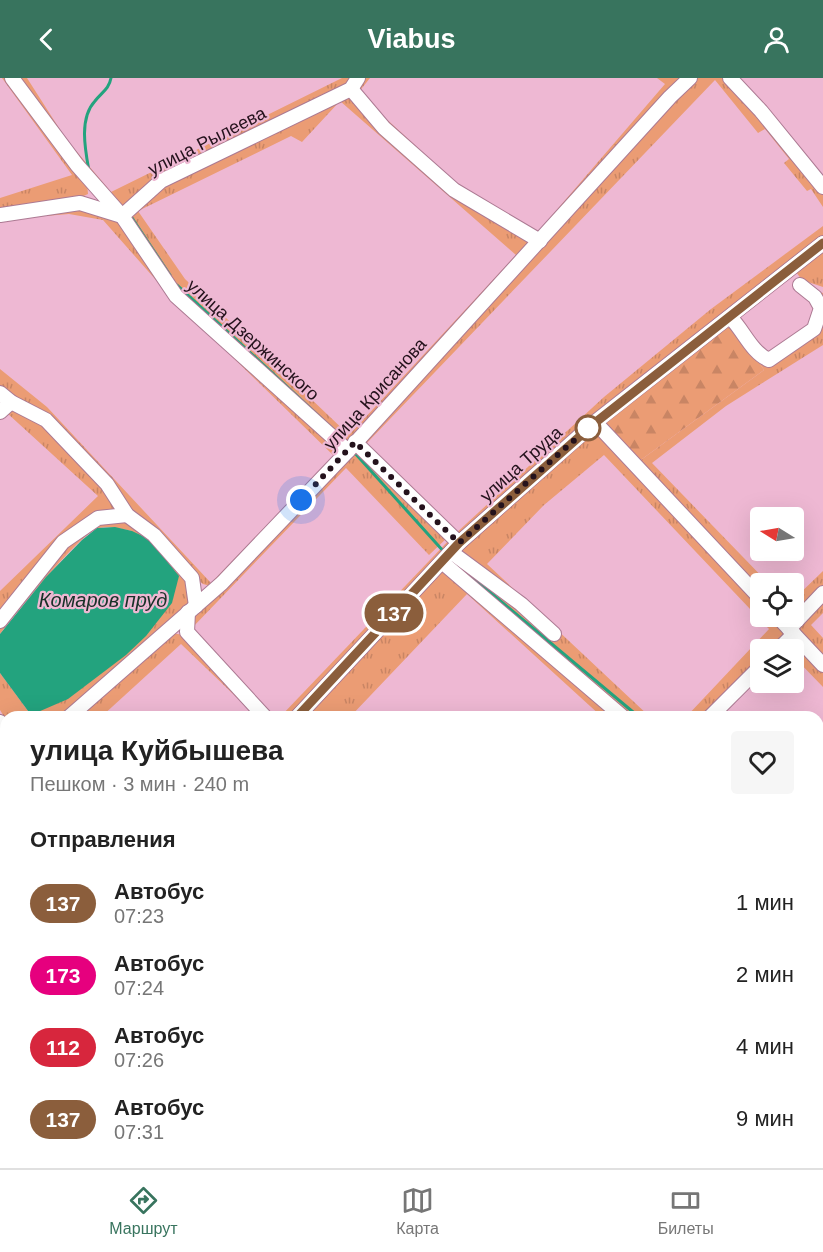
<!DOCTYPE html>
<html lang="ru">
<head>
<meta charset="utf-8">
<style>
	:root { --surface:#fff; --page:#f6f6f6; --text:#222; --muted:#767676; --line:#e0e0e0; --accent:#38745e }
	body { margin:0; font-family:Arial,sans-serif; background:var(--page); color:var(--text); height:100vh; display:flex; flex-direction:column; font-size:22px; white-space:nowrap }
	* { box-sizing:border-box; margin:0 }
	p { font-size:20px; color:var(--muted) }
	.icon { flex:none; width:33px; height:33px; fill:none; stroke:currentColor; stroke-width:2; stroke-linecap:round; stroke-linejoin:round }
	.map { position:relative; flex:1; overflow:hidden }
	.details { position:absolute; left:0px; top:633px; width:824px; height:458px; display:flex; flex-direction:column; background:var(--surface); border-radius:18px 18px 0 0; box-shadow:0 6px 24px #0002 }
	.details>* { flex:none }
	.badge { padding:0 12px; border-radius:20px; font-size:21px; line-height:39px }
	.needle { width:39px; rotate:281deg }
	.fabs { position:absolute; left:750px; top:429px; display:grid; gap:12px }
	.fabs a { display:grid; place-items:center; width:54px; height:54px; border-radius:6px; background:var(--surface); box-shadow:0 6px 24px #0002; font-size:30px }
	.you { position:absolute; width:30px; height:30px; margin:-15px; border:4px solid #fff; border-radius:50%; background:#1a73e8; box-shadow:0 0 0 9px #1a73e833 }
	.map>.badge { position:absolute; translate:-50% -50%; box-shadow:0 0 0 3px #fff }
	h2 { padding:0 30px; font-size:22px; line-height:54px }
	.round { display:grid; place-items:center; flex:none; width:63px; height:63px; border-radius:6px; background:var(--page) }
	.overview { display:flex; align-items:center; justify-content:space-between; height:102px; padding:0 30px }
	h1 { font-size:28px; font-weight:700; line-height:45px }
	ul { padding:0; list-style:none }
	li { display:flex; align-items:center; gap:18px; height:72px; padding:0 30px }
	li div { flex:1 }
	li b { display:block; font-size:22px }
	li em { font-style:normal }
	li .badge { min-width:66px; font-weight:700; text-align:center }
	header { display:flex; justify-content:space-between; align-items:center; height:78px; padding:0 30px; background:var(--accent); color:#fff; font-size:27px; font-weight:700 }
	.menu { display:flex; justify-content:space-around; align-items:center; height:84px; border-top:2px solid var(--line); background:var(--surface); font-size:16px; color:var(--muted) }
	.menu a { display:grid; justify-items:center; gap:3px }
	.menu .active { color:var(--accent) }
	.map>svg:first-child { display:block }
</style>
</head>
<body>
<header><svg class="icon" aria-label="back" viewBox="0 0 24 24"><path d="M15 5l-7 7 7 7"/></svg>Viabus<svg class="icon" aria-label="person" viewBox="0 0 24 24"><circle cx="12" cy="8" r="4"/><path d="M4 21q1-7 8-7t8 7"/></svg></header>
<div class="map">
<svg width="823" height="1090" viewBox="0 0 823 1090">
	<defs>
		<pattern id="grass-tufts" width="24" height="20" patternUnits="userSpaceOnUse" patternTransform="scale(1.5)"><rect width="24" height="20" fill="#eb9c74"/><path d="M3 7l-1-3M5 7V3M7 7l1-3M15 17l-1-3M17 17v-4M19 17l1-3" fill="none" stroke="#c98564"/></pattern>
		<pattern id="forest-firs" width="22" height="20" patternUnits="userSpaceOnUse" patternTransform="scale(1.5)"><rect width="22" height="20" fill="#eb9c74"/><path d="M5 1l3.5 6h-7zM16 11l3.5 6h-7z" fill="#c98564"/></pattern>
	</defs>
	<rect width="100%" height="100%" fill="#eeb8d3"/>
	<!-- grass -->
	<g fill="url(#grass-tufts)" fill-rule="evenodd">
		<polygon points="2,0 9,0 87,104 88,116 79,120 0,133 0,120 72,97"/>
		<polygon points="14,0 27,0 66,61 111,114 342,0 353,0 347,9 120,132"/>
		<polygon points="361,0 370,0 358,15 454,103 536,156 665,6 657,0 684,0 538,158 455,110 386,48 354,11"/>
		<polygon points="695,0 726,0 823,114 823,129 811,111 807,113 784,85 789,81 765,51 758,55 715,2 365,367 359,364"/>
		<path d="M350 15 382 51 534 164 348 369 177 217 127 138 163 106ZM340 23 516 177 349 357 185 201 138 133 291 58 302 64Z"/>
		<polygon points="79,131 125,146 174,219 344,374 214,509 203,506 194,499 129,435 109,404 11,321 0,331 0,291 47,329 211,505 334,378 170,218 103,142 69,136 10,141 0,145 0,140"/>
		<polygon points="823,148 823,158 459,460 454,457 604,319 711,231"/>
		<polygon points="823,171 823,209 802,202 796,194"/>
		<polygon points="809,211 823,215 823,267 726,328 652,385 768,505 760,506 760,514 638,384 764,292 754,277 765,284 807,263 819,234"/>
		<polygon points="11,326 45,344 103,407 122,435 97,438 0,539 0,513 98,418 7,335 0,342 0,337"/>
		<polygon points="595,353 600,355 760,527 760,538 772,539 787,555 775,571 760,572 760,586 707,639 686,639 769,551 604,377 544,427 487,486 650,639 626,639 450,488 453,478 457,474"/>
		<polygon points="355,369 448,459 429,477 346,390 192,550 274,639 269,639 189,553 191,535"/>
		<path d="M127 440 152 458 189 503 192 525 64 639H6V646L0 639 3 637 0 632V595L31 637 132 453C121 451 111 447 99 450 79 455 16 536 0 556V546L65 466 99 443Z"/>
		<polygon points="450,461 452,466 290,639 280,639"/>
		<polygon points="442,490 619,639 602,639 467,516 350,639 304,639"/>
		<polygon points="823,493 823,512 790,545 783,539 794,538 794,521"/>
		<polygon points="823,519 823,535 811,547 823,560 823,580 794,549"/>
		<polygon points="170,555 185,557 257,639 181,566 101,639 73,639"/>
		<polygon points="794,563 823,593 823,609 794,579 794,572 781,572"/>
		<polygon points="6,950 6,993 0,999 0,956"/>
		<polygon points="823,1001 823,1063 818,1066 818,1004"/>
		<polygon points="707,1084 784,1085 773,1090 677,1090 671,1085 697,1085 701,1088"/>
	</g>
	<!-- forest -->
	<polygon fill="url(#forest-firs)" points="730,249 738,253 764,292 638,384 603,346 722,252"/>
	<!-- water -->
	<polygon fill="#23a37e" points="115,449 132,453 149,461 179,498 172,525 146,558 126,577 68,621 31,637 0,595 0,556 46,499 82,462 97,450"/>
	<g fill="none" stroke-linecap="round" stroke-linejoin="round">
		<!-- stream -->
		<g stroke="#23a37e" stroke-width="3">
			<path d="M89 93C85 71 79 40 95 23 102 14 109 11 111 0"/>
			<polyline points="130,137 170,197"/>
			<polyline points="177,207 348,365"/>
			<polyline points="353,373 445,475"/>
			<polyline points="454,484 639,639"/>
		</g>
		<!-- minor casing -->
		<g stroke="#ac7a93" stroke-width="16">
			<g id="minor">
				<polyline points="12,0 77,87 122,138 176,218 348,373"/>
				<polyline points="730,0 761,33 823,109"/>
				<polyline points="351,11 384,50 454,112 540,163"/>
				<polyline points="0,137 80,125 122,138 161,103 351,11 358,0"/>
				<path d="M730 239C744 253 751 274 769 282L814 251 821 230 815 219 800 207"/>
				<polyline points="0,315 11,324 46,342 107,406 127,437 154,457 192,500 196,528"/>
				<polyline points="0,334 11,324"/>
				<polyline points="595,344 760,520"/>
				<polyline points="355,364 459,465"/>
				<polyline points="451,474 521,526 554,556"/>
				<polyline points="442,484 623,639"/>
				<polyline points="188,534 187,554 265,639"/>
				<polyline points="777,538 823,587"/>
				<polyline points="0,543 63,464 98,440 127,437"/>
				<polyline points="789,551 823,515"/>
				<polyline points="778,572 794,556"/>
				<polyline points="69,639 222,505 348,373 670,19 690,0"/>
				<polyline points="297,639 459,465 595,344 823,165"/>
				<polyline points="710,639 760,589"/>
				<polyline points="0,644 6,652"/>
				<polyline points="0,700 6,695"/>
				<polyline points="818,820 823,826"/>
				<polyline points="0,900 6,909"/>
				<polyline points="0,948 6,941"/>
				<polyline points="460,1084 465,1090"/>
				<polyline points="669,1084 674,1090"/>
				<polyline points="240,1090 243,1084"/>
			</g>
		</g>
		<!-- major casing -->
		<g stroke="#fff" stroke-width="20">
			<polyline id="major" points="807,1090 817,1084"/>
		</g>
		<!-- minor -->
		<use href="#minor" stroke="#fff" stroke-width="14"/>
		<!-- major -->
		<use href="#major" stroke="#d1cdfd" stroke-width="16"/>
	</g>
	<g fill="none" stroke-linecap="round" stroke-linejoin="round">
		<!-- line casing -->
		<g stroke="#fff" stroke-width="14">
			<polyline id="line" points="297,639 459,465 596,344 823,165"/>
		</g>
		<!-- line -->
		<use href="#line" stroke="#8b5e3c" stroke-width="9"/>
		<!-- walk -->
		<polyline stroke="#24121c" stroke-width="6" stroke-dasharray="0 10.8" points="301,422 355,364 459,465 588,350"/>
	</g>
	<!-- markers -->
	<circle fill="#fff" stroke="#8b5e3c" stroke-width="3" cx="588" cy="350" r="12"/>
	<g text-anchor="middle" stroke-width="4.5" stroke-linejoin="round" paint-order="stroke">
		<!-- street labels -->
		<g font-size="18" fill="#24121c" stroke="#eeb8d3">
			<text transform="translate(207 63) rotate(-27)" y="6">улица Рылеева</text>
			<text transform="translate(253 262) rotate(42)" y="6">улица Дзержинского</text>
			<text transform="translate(375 316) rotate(-48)" y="6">улица Крисанова</text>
			<text transform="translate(521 386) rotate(-42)" y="6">улица Труда</text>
		</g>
		<!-- water labels -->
		<g font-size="20" font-style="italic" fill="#183128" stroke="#eeb8d3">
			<text x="103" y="529">Комаров пруд</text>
		</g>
	</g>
</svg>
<div class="fabs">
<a><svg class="needle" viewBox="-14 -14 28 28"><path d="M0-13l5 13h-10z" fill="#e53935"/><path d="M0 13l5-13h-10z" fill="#767676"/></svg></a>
<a><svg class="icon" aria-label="locate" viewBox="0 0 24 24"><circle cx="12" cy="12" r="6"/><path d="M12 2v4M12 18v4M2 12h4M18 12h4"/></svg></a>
<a><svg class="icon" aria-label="layers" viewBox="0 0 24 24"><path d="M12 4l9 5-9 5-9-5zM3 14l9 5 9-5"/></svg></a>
</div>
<div class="you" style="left:301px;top:422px"></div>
<b class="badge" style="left:394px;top:535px;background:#8b5e3c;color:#fff">137</b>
<section class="details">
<div class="overview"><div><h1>улица Куйбышева</h1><p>Пешком · 3 мин · 240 m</p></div><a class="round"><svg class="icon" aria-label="heart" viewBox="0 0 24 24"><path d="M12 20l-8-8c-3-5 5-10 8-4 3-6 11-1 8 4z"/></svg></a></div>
<h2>Отправления</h2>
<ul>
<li><span class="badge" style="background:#8b5e3c;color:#fff">137</span><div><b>Автобус</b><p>07:23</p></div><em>1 мин</em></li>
<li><span class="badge" style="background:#e6007e;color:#fff">173</span><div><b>Автобус</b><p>07:24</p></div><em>2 мин</em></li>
<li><span class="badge" style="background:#d7263d;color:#fff">112</span><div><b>Автобус</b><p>07:26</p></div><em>4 мин</em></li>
<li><span class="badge" style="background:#8b5e3c;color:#fff">137</span><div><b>Автобус</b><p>07:31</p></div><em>9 мин</em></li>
</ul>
</section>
</div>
<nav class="menu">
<a class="active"><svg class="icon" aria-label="directions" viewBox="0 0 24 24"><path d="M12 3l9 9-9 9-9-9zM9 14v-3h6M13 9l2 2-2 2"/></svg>Маршрут</a>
<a><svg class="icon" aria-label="map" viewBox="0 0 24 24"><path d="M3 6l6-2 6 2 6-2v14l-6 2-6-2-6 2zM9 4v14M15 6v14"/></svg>Карта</a>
<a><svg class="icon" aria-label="tickets" viewBox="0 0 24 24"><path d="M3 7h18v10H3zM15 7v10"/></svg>Билеты</a>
</nav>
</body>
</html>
